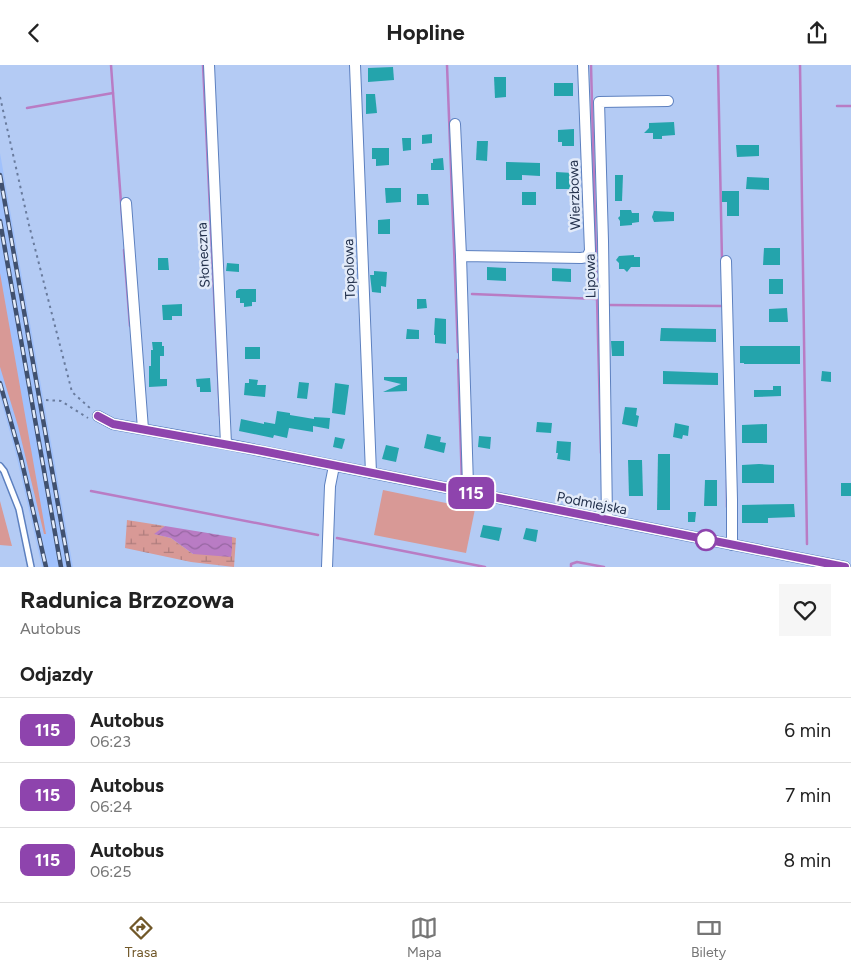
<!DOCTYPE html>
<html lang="pl">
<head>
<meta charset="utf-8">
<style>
	:root { --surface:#fff; --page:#f6f6f6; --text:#222; --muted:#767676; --line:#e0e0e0; --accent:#715829 }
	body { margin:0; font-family:Figtree,sans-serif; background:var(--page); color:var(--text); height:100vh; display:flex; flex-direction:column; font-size:19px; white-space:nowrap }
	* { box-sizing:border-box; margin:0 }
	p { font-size:16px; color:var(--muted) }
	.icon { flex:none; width:28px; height:28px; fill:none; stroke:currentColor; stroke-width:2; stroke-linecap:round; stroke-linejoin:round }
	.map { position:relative; height:502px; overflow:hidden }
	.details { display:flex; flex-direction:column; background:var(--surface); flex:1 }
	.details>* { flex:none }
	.badge { padding:0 10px; border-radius:8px; font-size:18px; line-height:32px }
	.map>.badge { position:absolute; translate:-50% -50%; box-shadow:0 0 0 2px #fff }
	h2 { padding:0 20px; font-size:19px; line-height:45px }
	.round { display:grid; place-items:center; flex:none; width:52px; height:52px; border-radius:0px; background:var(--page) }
	.headline { display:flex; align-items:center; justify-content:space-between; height:85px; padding:0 20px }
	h1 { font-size:24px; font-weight:700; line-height:38px }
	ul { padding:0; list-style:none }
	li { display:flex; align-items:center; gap:15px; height:65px; padding:0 20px; border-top:1px solid var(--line) }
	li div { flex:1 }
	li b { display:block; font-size:19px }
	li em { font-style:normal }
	li .badge { min-width:55px; font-weight:700; text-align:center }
	header { display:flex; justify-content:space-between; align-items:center; height:65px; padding:0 20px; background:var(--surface); font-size:22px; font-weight:700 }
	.dock { display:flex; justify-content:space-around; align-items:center; height:70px; border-top:1px solid var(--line); background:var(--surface); font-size:14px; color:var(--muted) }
	.dock a { display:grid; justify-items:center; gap:2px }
	.dock .active { color:var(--accent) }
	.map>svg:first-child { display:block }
</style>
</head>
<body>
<header><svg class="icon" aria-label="back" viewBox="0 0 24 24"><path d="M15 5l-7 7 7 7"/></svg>Hopline<svg class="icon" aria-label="share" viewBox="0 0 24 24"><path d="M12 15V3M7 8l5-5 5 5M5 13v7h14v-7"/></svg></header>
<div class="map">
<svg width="851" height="502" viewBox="0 0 851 502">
	<defs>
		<pattern id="wetland-marsh" width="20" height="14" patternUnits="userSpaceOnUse" patternTransform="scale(1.25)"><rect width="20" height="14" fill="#d89996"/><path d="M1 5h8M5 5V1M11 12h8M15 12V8" fill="none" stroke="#af7d7d"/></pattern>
		<pattern id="water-waves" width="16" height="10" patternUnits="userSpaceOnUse" patternTransform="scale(1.25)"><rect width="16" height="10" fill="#b97cc4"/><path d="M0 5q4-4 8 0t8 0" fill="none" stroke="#9666a1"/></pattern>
	</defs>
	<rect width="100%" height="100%" fill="#b4cbf4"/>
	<!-- built -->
	<polygon fill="#a0c1fc" points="0,88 73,502 42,502 17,393 0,331"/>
	<!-- grass -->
	<g fill="#d89996">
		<polygon points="0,208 46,469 44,469 18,361 0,302"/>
		<polygon points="383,425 475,444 466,488 374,470"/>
		<polygon points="0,436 12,481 0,480"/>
	</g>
	<!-- wetland -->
	<polygon fill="url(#wetland-marsh)" points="127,455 165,461 155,469 171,473 193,489 232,484 232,472 236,473 234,502 191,497 125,483"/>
	<!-- water -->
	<polygon fill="url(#water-waves)" points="165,461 232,472 232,484 231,492 193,489 171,473 154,469"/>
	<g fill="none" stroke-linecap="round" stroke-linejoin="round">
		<!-- stream -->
		<g stroke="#b97cc4" stroke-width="2.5">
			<polyline points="111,0 123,165"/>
			<polyline points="203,0 220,351"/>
			<polyline points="447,0 458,287"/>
			<polyline points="591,0 601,388"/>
			<polyline points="718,0 722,196"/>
			<polyline points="800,0 807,479"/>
			<polyline points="837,41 851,41"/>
			<polyline points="27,43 113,28"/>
			<polyline points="124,185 130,261"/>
			<polyline points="472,229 598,234"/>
			<polyline points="610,240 723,241"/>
			<polyline points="458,295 462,419"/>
			<polyline points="727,415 727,442"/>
			<polyline points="91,426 318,470"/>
			<polyline points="337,473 485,502"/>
			<polyline points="571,502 571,499 577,497 604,502"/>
		</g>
	</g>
	<!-- building -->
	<g fill="#24a4ac">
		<polygon points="393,2 394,15 368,17 368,3"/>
		<polygon points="494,12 506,12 506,32 495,33"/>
		<rect x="554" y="18" width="19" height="13"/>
		<polygon points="366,29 375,29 377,48 366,49"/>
		<polygon points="674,57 675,70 662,71 662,74 653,74 653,68 644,68 649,63 649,58"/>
		<polygon points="574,64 574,81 562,81 562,77 558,77 558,65"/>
		<polygon points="432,69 432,78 422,79 422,70"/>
		<polygon points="402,73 411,73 411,85 403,86"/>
		<polygon points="477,76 488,76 487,96 476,95"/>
		<polygon points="736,80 759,80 759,91 737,92"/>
		<polygon points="372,83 389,83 389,100 376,101 376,94 372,94"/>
		<polygon points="443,93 444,105 431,105 431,98 433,98 433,94"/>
		<polygon points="506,97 540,98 540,111 522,110 522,115 506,115"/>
		<polygon points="556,107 573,108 573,124 556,124"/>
		<polygon points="615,110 623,110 622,136 615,136"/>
		<polygon points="747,112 769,113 769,125 746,124"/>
		<polygon points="385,123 401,123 401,137 386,138"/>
		<polygon points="722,126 739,126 739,151 727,151 727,137 722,137"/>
		<rect x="522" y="127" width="14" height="13"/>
		<polygon points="417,129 428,129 429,140 417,140"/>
		<polygon points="620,145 631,145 632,148 639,148 639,157 632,158 632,160 620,161 620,156 618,153 620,151"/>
		<polygon points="654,146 674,147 674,156 654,157 652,152"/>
		<polygon points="390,154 390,169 378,169 378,155"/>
		<polygon points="764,183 780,183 780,200 763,200"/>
		<polygon points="634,190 634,192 640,192 640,202 631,202 627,207 624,204 619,204 619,198 616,195 619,191"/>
		<polygon points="158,193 168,193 169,205 158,205"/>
		<polygon points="227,198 239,199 239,207 226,206"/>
		<polygon points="487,202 506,203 506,216 487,215"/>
		<polygon points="552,203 571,204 571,217 552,216"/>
		<polygon points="374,206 387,207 386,222 381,221 381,228 372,227 370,210 374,210"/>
		<rect x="769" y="214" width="14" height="15"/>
		<polygon points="239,224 256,224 256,237 252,237 252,241 244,242 244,238 240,238 240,233 236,233 236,226"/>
		<polygon points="417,234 426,234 427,243 417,244"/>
		<polygon points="182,239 182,251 172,251 172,255 163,255 162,240"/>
		<polygon points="787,243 788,257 769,257 769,244"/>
		<polygon points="435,253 446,254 446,279 435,278 435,270 434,270"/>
		<polygon points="661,263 716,264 716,277 660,276"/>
		<polygon points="407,264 419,265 419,274 406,274"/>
		<polygon points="611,276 624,276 624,291 612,291"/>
		<polygon points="152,277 162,277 162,281 164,281 164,291 160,291 160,314 167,314 167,321 149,322 149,301 151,301 151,285 153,285"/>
		<polygon points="740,281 800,281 800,299 744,299 744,298 740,298"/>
		<rect x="245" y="282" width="15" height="12"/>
		<polygon points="663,306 718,308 718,320 663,319"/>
		<polygon points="822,306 831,307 831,317 821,316"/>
		<polygon points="384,312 407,312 407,326 383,327 401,319 384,315"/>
		<polygon points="210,313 211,327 200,327 200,322 197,322 196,314"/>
		<polygon points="249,314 258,315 257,320 266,320 265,332 244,330 245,318 249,318"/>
		<polygon points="299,317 309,318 307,334 297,333"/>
		<polygon points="335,318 349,320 345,350 332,348"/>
		<polygon points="773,321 781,321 781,331 754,332 754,325 773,325"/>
		<polygon points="625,342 637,343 636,350 639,351 637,362 622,359"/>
		<polygon points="277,346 290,348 290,350 314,354 314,352 330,353 329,364 313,361 313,367 289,363 287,373 274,370 273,373 239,366 241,354 264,359 264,357 275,359"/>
		<polygon points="537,357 552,358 551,368 536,367"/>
		<polygon points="675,358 689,361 688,371 683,370 682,374 673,372"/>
		<polygon points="767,359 767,378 742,378 742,360"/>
		<polygon points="427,369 441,372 440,377 446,378 444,388 424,383"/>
		<polygon points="479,371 491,372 490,384 478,382"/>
		<polygon points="335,372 345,374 342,384 333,382"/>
		<polygon points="557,376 571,377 570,396 557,394 558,388 556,388"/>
		<polygon points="386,380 399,383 396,397 382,394"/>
		<polygon points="658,389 670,389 670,445 657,445"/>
		<polygon points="628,395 642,395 643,431 629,431"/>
		<polygon points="759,399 774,400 774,418 742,418 742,400"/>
		<polygon points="705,415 717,415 717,441 704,441"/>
		<rect x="841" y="418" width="10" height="13"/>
		<polygon points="794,439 795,452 768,453 768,458 742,458 742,440"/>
		<polygon points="688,447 696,447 695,457 688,457"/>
		<polygon points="483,460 502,463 499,476 480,472"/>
		<polygon points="526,463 538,465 536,477 523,474"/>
	</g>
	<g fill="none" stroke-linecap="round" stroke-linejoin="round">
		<!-- lane casing -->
		<g stroke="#5d80bf" stroke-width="8">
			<polyline id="lane" points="0,401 4,406 19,444 31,502"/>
		</g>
		<!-- street casing -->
		<g stroke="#5d80bf" stroke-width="12">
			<g id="street">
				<polyline points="209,0 226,379"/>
				<polyline points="355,0 371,408"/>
				<polyline points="455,59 461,191"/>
				<polyline points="126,138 143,364"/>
				<polyline points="726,196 732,435 732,480"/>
				<polyline points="98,351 113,359 226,379 845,502"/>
				<polyline points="466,427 468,421 461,191 581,193 587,192 590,186 583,0"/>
				<polyline points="607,455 603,176 599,37 668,36"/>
				<polyline points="327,502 330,421 334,401"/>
			</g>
		</g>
		<!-- path -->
		<g stroke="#697b9d" stroke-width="2" stroke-dasharray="2.5 4" stroke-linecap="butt">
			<polyline points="0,32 29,160 72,327 91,344"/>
			<polyline points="46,335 61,336 88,353"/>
		</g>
		<!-- lane -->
		<use href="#lane" stroke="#fff" stroke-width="5"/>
		<!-- street -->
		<use href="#street" stroke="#fff" stroke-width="10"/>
		<!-- rail casing -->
		<g stroke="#41516f" stroke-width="4.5">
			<g id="rail">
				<polyline points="0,110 69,502"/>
				<polyline points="0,156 61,502"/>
				<polyline points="0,318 21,393 46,502"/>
			</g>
		</g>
		<!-- rail -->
		<use href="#rail" stroke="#e3ebf9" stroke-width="2.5" stroke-dasharray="8" stroke-linecap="butt"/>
	</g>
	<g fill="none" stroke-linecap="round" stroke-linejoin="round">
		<!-- line casing -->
		<g stroke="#fff" stroke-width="11">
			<polyline id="line" points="98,351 113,359 262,386 845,502"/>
		</g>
		<!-- line -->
		<use href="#line" stroke="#8e44ad" stroke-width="8"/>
	</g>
	<!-- markers -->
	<circle fill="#fff" stroke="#8e44ad" stroke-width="2.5" cx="706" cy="475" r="10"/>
	<g text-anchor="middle" stroke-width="5" stroke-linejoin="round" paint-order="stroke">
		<!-- street labels -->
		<g font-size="14" fill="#23314c" stroke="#e3ebf9">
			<text transform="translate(574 130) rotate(-92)" y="5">Wierzbowa</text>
			<text transform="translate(203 190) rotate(-93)" y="5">Słoneczna</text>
			<text transform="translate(349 204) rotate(-92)" y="5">Topolowa</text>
			<text transform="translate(590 211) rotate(-91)" y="5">Lipowa</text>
			<text transform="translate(592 438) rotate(11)" y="5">Podmiejska</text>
		</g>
	</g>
</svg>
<b class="badge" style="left:471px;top:428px;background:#8e44ad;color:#fff">115</b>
</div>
<section class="details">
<div class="headline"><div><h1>Radunica Brzozowa</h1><p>Autobus</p></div><a class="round"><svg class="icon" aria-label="heart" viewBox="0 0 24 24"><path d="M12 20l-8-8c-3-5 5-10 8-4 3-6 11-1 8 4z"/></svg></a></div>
<h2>Odjazdy</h2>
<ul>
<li><span class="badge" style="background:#8e44ad;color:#fff">115</span><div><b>Autobus</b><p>06:23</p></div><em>6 min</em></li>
<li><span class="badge" style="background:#8e44ad;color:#fff">115</span><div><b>Autobus</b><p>06:24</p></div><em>7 min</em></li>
<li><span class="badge" style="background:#8e44ad;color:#fff">115</span><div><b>Autobus</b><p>06:25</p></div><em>8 min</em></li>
</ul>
</section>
<nav class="dock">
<a class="active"><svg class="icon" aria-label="directions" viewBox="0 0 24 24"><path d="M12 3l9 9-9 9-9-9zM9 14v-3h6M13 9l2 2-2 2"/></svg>Trasa</a>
<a><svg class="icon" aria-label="map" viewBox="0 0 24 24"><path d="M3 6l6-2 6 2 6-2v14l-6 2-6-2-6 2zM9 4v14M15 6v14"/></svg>Mapa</a>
<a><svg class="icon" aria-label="tickets" viewBox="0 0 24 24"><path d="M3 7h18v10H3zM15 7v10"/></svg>Bilety</a>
</nav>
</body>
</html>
